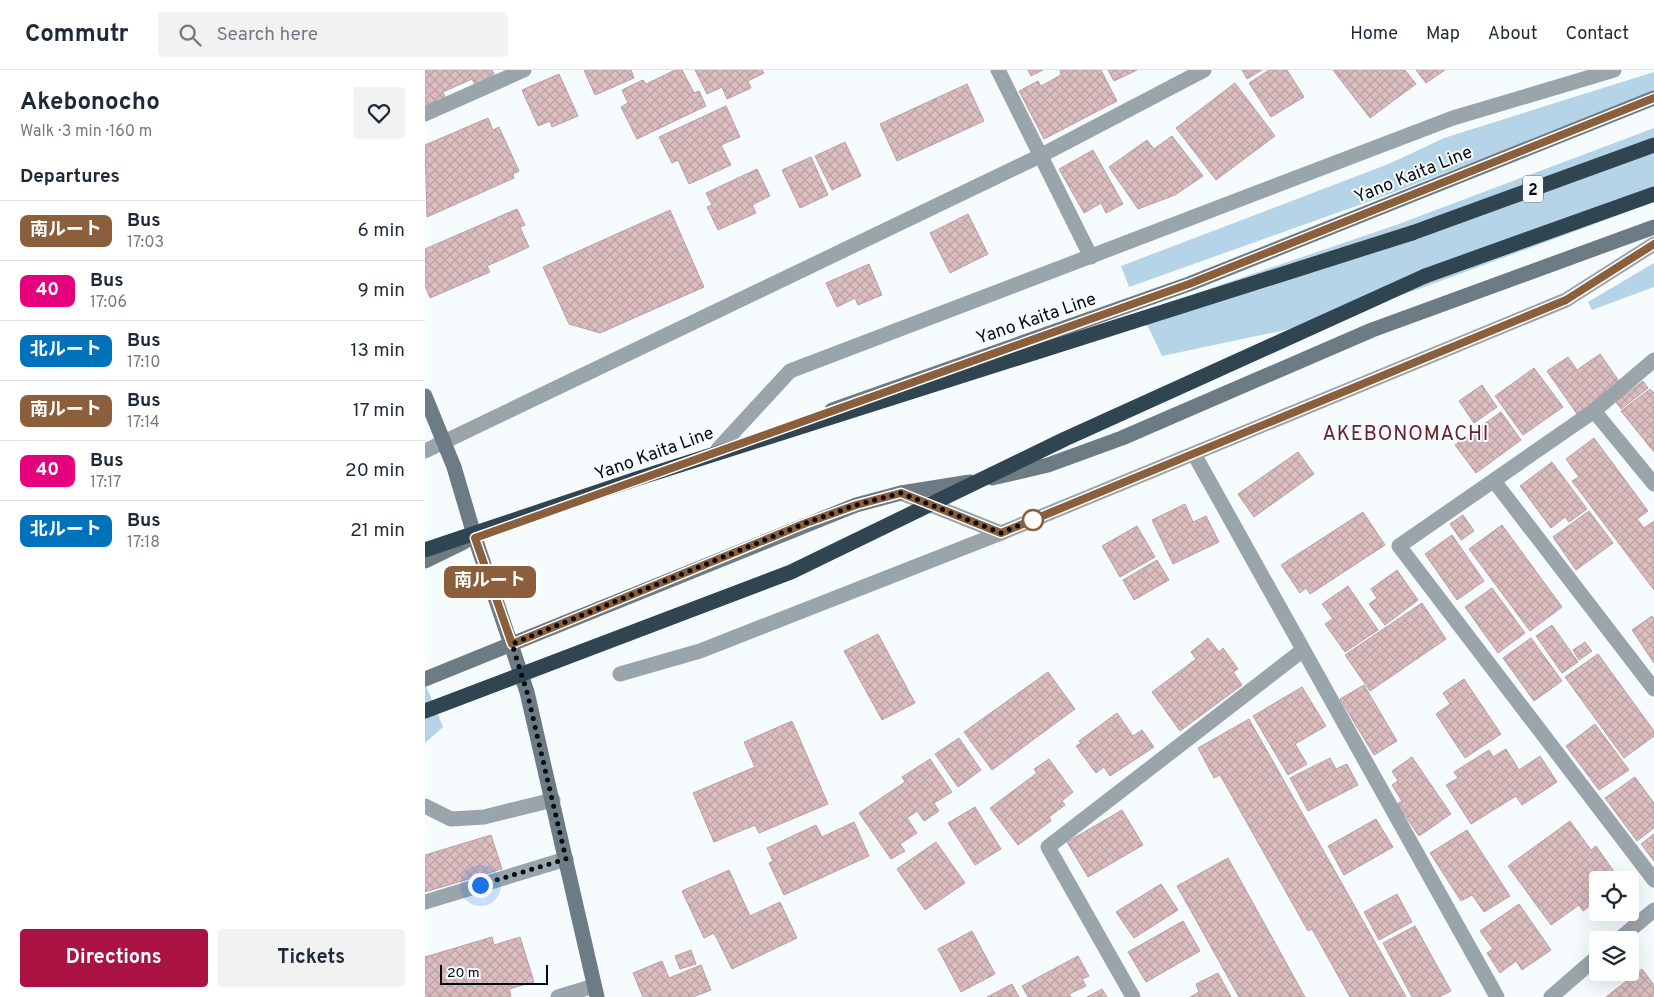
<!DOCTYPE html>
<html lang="en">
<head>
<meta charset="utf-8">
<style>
	:root { --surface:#fff; --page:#f2f2f3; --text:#1f2937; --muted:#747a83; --line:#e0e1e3; --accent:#a91241 }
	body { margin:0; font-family:Overpass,"Noto Sans JP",sans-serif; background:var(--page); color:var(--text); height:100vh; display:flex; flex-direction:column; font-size:19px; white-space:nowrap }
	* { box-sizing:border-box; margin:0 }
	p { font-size:16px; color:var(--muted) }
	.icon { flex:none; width:28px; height:28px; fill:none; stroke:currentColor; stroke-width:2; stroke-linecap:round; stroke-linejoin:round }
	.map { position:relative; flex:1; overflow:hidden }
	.details { display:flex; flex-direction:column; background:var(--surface); width:425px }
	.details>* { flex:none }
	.badge { padding:0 10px; border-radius:8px; font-size:18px; line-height:32px }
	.tools { position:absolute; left:1164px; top:801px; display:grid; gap:10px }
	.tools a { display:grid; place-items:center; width:50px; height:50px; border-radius:5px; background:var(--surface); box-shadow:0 5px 20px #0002; font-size:25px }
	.scale { position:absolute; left:15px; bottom:12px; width:108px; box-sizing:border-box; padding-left:5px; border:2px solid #050c11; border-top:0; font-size:14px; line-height:18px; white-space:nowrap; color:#050c11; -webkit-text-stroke:4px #f6fbfe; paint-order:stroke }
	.you { position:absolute; width:25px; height:25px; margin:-12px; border:4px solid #fff; border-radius:50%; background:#1a73e8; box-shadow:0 0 0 8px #1a73e833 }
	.map>.badge { position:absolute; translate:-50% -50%; box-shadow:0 0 0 2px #fff }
	h2 { padding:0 20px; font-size:19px; line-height:45px }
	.round { display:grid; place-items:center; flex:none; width:52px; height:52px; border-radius:5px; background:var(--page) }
	.headline { display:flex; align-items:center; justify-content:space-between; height:85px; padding:0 20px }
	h1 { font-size:24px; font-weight:700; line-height:38px }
	.action { display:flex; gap:10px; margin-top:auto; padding:10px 20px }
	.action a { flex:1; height:58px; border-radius:5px; background:var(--accent); color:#fff; font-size:20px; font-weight:700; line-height:58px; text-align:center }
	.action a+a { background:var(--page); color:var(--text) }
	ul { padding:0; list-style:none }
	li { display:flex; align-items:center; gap:15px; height:60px; padding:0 20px; border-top:1px solid var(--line) }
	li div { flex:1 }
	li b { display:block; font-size:19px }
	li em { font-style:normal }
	li .badge { min-width:55px; font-weight:700; text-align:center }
	header { display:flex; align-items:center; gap:30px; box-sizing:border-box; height:70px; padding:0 25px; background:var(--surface); border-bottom:1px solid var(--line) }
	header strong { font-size:24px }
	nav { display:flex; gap:28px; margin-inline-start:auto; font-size:18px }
	.search { width:350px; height:45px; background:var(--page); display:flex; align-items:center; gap:12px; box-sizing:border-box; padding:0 18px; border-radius:5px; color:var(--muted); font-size:19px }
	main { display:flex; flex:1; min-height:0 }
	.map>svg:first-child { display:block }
</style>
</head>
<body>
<header>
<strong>Commutr</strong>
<div class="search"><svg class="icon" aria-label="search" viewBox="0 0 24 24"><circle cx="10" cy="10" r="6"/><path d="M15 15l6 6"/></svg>Search here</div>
<nav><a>Home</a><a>Map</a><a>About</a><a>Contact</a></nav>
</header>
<main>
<section class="details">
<div class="headline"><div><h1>Akebonocho</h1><p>Walk · 3 min · 160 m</p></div><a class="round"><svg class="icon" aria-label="heart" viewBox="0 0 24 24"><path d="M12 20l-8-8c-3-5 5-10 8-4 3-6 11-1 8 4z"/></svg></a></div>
<h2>Departures</h2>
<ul>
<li><span class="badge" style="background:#8b5e3c;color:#fff">南ルート</span><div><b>Bus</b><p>17:03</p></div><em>6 min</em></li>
<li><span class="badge" style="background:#e6007e;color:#fff">40</span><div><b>Bus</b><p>17:06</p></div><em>9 min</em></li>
<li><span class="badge" style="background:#0072bc;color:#fff">北ルート</span><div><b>Bus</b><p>17:10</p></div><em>13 min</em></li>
<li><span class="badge" style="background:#8b5e3c;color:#fff">南ルート</span><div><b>Bus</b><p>17:14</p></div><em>17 min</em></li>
<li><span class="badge" style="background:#e6007e;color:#fff">40</span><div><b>Bus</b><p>17:17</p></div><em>20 min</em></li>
<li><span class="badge" style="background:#0072bc;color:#fff">北ルート</span><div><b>Bus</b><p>17:18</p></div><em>21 min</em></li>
</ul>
<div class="action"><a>Directions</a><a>Tickets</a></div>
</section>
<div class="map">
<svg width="1229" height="927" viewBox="0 0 1229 927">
	<defs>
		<pattern id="building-cross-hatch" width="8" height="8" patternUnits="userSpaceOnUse" patternTransform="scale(1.25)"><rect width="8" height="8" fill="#dbbdc0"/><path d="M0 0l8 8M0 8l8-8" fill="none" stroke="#baa1a4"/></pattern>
	</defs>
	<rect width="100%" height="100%" fill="#f6fbfe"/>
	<!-- green -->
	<g fill="#b6d4e7">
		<polygon points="1229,2 1229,27 1121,64 962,125 704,217 696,196 966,93 1019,68"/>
		<polygon points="1229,58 1229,132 994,219 916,244 865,259 737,286 716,242 971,155"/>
		<polygon points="1229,193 1229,217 1167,240 1163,232"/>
		<polygon points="0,613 18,657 0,673"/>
	</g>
	<!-- building -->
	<g fill="url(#building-cross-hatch)" stroke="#bca0a2">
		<polygon points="0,0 67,0 70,6 50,15 47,9 18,22 21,29 0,38"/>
		<polygon points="159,0 206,0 209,8 170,25"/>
		<polygon points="250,0 257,0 269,23 274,21 281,36 212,69 196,37 203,33 197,20 218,10 221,14"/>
		<polygon points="270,0 337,0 339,3 323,11 326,18 302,29 297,17 282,24"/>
		<polygon points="603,0 618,0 606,6"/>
		<polygon points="676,0 692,31 619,69 594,21 613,11 616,16 636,5 635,0"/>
		<polygon points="683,0 712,0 689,11"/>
		<polygon points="817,0 837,0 822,9"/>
		<polygon points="844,0 862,0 879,27 846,47 824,13"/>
		<polygon points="908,0 980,0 991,14 945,48"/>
		<polygon points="991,0 1020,0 1001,13"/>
		<polygon points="134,4 153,46 127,57 125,51 113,56 97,20"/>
		<polygon points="810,13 850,66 791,110 751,58"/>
		<polygon points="542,14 559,51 472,91 455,54"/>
		<polygon points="301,36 315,67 296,75 306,95 264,114 253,90 247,93 234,67"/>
		<polygon points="63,48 68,60 74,57 94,101 88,104 89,108 2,147 0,75"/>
		<polygon points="747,66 778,106 750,125 713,139 684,97 722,70 729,79"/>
		<polygon points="420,72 436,106 407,120 390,86"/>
		<polygon points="668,80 698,134 681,143 676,133 659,143 634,99"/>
		<polygon points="386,87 403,125 375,138 357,100"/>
		<polygon points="332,99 345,126 327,135 331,143 293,160 282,137 287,135 281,123"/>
		<polygon points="92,139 100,155 95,157 104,177 62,196 65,202 5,228 0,216 0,179"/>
		<polygon points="245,140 279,217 175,263 144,254 118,197"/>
		<polygon points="543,144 563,184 525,203 505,163"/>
		<polygon points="444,194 457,225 433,235 430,228 412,237 401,213"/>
		<polygon points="1175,284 1196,314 1152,344 1122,301 1143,287 1152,300"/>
		<polygon points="1109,298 1138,337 1098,365 1070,326"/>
		<polygon points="1218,311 1223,318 1196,339 1191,332"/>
		<polygon points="1057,315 1072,337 1049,353 1034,331"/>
		<polygon points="1225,319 1229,323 1229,382 1196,341"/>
		<polygon points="1076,342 1096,370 1051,403 1030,375"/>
		<polygon points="1169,368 1223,441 1212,449 1219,458 1229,451 1229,520 1147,411 1154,407 1141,389"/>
		<polygon points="873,382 889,404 829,447 813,424"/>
		<polygon points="1127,392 1162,439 1144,452 1140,447 1126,458 1095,416"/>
		<polygon points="760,434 768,452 781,446 794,472 748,494 727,450"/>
		<polygon points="1164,441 1188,473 1151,500 1128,467"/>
		<polygon points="938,442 960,475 885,524 881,518 875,523 856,495"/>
		<polygon points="1038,445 1049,461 1036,470 1025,454"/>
		<polygon points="1077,455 1137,537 1105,561 1044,479"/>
		<polygon points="712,456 730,487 695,507 677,476"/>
		<polygon points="1027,465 1059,511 1032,530 1000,484"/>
		<polygon points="732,490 744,510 709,530 698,510"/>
		<polygon points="972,500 993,530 960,555 944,534 952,528 946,519"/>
		<polygon points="923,516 953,560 920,582 900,554 908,549 897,534"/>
		<polygon points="1067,518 1100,563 1073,583 1040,537"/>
		<polygon points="997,533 1021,569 945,621 920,585"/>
		<polygon points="1227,546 1229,549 1229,593 1207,560"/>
		<polygon points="1127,555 1153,592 1137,603 1111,566"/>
		<polygon points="453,564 490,633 457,650 419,581"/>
		<polygon points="783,568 794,582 798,578 813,599 808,602 817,615 755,661 727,622 771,589 766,582"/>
		<polygon points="1106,568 1137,611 1109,631 1078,588"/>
		<polygon points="1160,572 1167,581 1154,590 1148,580"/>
		<polygon points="1173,584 1229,661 1229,666 1199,688 1140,607"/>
		<polygon points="623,602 650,639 567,700 539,662"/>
		<polygon points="1039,609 1076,664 1040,688 1011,644 1025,634 1018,623"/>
		<polygon points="939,615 972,671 949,685 915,629"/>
		<polygon points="877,617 901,656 870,674 882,694 863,705 828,646"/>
		<polygon points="692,643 708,666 717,660 729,677 685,706 679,697 671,703 651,676 656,673 654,671"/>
		<polygon points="824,649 981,927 925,927 887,859 883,861 795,705 789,708 773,678"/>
		<polygon points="367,651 403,734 334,763 330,755 289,772 268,723 330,697 319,672"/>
		<polygon points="1170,654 1204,700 1174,720 1141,676"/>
		<polygon points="534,668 556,700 533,717 510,684"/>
		<polygon points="1081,679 1094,700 1115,686 1132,712 1097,735 1091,726 1046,754 1021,715 1033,708 1029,702 1064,680 1068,687"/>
		<polygon points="987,687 1026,744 994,766 972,734 977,731 967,715 973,711 967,701"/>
		<polygon points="905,688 911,699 922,694 933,715 883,741 865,708"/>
		<polygon points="505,689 527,722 509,733 514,741 499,751 492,741 482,748 492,763 475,774 480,781 466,789 434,743 480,712 477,707"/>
		<polygon points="624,689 648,722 637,731 640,735 624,747 626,751 593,775 565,738 612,703 609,699"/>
		<polygon points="1210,707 1229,733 1229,758 1212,771 1180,728"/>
		<polygon points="550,737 576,779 550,795 523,753"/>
		<polygon points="697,740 718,775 663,807 642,772"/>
		<polygon points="951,749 968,777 919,805 903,776"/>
		<polygon points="1145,751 1166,780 1171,776 1195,810 1172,810 1172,830 1158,841 1154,835 1126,855 1083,796"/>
		<polygon points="429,752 444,786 359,825 344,793 348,791 342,778 391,755 397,767"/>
		<polygon points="1042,760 1085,826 1059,842 1047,825 1036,831 1005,783"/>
		<polygon points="1229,764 1229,791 1216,774"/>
		<polygon points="66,765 77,799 0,822 0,785"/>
		<polygon points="511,772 540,813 500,840 472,799"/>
		<polygon points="803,788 880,927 814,927 752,816"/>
		<polygon points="304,800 325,846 355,832 372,868 307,899 289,863 279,868 257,821"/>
		<polygon points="736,814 753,840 709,868 691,842"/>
		<polygon points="972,824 987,852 954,870 939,842"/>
		<polygon points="1094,834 1126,880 1097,900 1091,891 1075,903 1062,883 1068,879 1055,861"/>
		<polygon points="758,851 775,881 721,912 703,882"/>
		<polygon points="990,856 1026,921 1014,927 987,927 958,873"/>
		<polygon points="547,861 570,904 536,922 513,879"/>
		<polygon points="67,867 69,875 95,867 109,912 84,919 86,926 83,927 0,927 0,887"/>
		<polygon points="266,880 271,894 255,899 250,886"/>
		<polygon points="653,886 664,906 657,909 661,916 644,924 646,927 603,927 597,916"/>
		<polygon points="237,891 244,908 276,895 286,920 268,927 218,927 208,903"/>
		<polygon points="1217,899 1229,915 1229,927 1181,927"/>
		<polygon points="793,903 806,927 765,927 774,922 771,914"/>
		<polygon points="587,914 594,927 562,927"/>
		<polygon points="677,919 682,927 662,927"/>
	</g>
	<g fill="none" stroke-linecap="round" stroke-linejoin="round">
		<!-- lane -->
		<g stroke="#9aa4ab" stroke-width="15">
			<polyline points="0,832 141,789"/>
			<polyline points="133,927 169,916"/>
		</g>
		<!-- street -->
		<g stroke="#9aa4ab" stroke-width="15">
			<polyline points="573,0 666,187"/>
			<polyline points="0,44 99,0"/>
			<polyline points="1229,290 1169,341 974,476 1229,810"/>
			<polyline points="1169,341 1229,414"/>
			<polyline points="293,379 365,301 1028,48 1189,0"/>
			<polyline points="0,381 615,86 779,0"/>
			<polyline points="769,384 1072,927"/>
			<polyline points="1069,411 1229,619"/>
			<polyline points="476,423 576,463"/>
			<polyline points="195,604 275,581 576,463 1141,230 1229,174"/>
			<polyline points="0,736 26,749 59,747 128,730"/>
			<polyline points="1193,870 1229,840"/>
			<polyline points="708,927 623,777 878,580"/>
			<polyline points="1126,927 1172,887"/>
		</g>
		<!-- secondary -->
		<g stroke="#6c7b84" stroke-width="15">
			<polyline points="0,326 29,397 50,468 102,622 172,927"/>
			<polyline points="407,340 764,214 1229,28"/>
			<polyline points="567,408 623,395 697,368 947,260 1229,157"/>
			<polyline points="0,491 39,472"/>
			<polyline points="0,609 431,435 476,423 545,412"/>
		</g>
		<!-- highway -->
		<g stroke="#304552" stroke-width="15">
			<polyline points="987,163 1229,75"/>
			<polyline points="1000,206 1229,124"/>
		</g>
		<!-- highway-bridge -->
		<g stroke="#304552" stroke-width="15">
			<polyline points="0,480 211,409 987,163"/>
			<polyline points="0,641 366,502 640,369 1000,206"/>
		</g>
	</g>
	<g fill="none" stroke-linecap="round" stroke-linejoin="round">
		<!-- line casing -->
		<g stroke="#fff" stroke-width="11">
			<polyline id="line" points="1229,28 764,214 50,468 87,574 381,453 431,435 476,423 576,463 1141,230 1229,174"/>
		</g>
		<!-- line -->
		<use href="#line" stroke="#8b5e3c" stroke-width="8"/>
		<!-- walk -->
		<polyline stroke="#050c11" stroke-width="5" stroke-dasharray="0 9" points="55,815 141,789 102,622 87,574 381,453 431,435 476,423 576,463 612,448 608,450"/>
	</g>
	<!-- markers -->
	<circle fill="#fff" stroke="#8b5e3c" stroke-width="2.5" cx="608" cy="450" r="10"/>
	<g text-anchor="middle" stroke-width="4" stroke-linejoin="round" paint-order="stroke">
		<!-- shield labels -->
		<rect fill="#f6fbfe" stroke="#4d5458" stroke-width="1" x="1098" y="105.5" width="20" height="27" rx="4"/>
		<g font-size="16" font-weight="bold" fill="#050c11">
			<text x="1108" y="125">2</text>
		</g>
		<!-- street labels -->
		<g font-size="18" fill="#050c11" stroke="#f6fbfe">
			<text transform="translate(988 104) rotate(-22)" y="6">Yano Kaita Line</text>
			<text transform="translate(611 248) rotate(-19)" y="6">Yano Kaita Line</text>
			<text transform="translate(229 383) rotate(-20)" y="6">Yano Kaita Line</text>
		</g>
		<!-- quarter labels -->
		<g font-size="20" letter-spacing="1" fill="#66202e" stroke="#f6fbfe">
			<text x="981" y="370">AKEBONOMACHI</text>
		</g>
	</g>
</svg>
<div class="tools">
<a><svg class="icon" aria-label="locate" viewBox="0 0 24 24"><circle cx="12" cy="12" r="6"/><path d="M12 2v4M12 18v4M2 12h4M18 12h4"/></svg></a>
<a><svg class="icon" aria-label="layers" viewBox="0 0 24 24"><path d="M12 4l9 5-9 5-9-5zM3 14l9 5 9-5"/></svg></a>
</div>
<div class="scale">20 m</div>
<div class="you" style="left:55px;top:815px"></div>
<b class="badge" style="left:65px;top:512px;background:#8b5e3c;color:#fff">南ルート</b>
</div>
</main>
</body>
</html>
